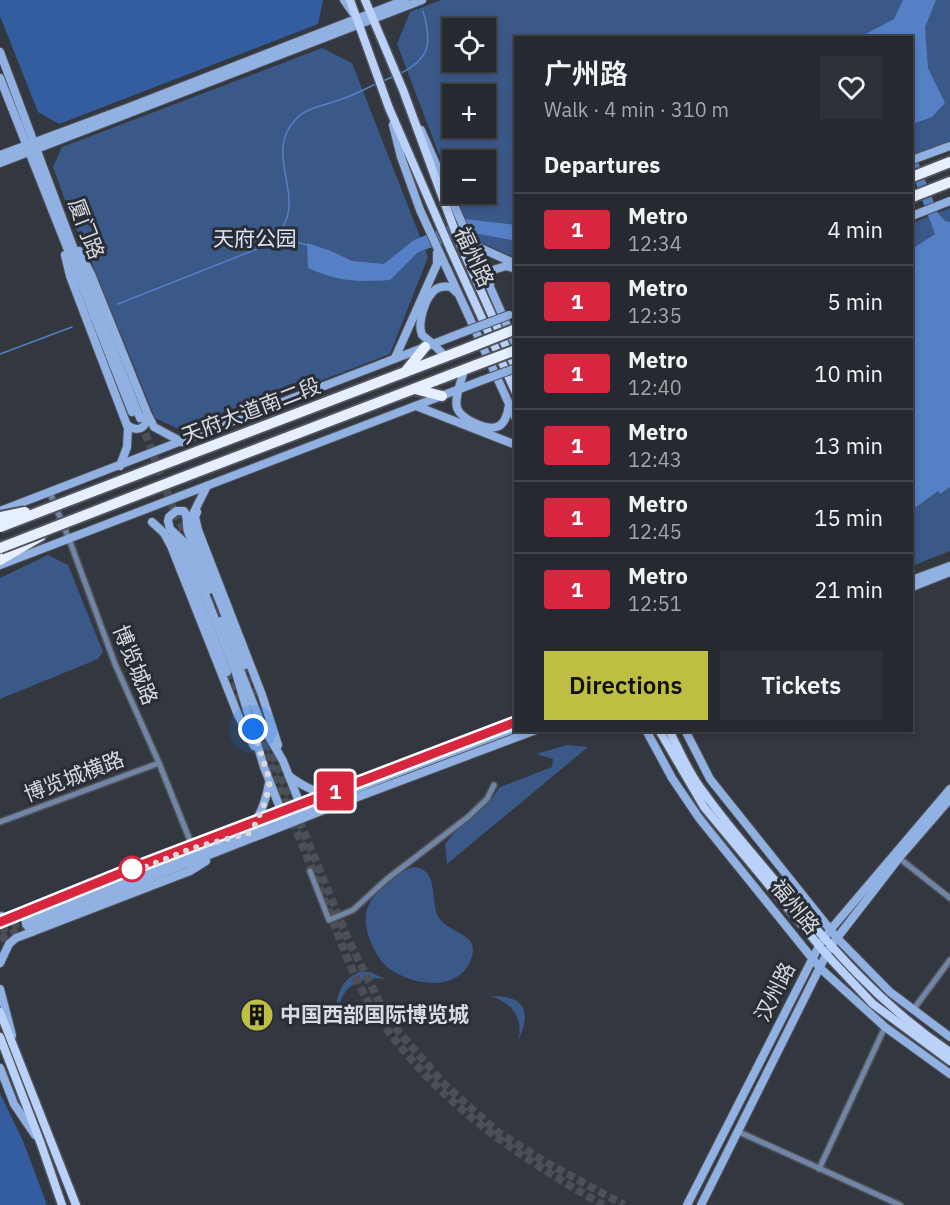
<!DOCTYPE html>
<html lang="en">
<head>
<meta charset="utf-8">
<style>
	:root { --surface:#26292f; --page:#2e3137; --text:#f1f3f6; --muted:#a4a6aa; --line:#42454b; --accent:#bebf42 }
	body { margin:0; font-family:"IBM Plex Sans","Noto Sans SC",sans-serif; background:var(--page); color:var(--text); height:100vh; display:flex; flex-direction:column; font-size:22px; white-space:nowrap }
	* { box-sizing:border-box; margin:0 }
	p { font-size:20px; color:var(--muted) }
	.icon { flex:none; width:33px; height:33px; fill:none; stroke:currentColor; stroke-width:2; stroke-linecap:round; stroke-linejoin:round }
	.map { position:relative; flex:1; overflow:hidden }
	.sheet { position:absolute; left:514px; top:36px; width:399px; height:696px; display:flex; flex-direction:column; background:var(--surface); border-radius:0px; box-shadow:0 3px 9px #0003,0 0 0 2px var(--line) }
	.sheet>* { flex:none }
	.badge { padding:0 12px; border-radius:4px; font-size:21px; line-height:39px }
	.fabs { position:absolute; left:442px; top:18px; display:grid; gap:12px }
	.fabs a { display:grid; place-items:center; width:54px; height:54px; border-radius:0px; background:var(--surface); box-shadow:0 3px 9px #0003,0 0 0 2px var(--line); font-size:30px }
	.you { position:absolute; width:30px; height:30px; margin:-15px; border:4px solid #fff; border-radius:50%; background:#1a73e8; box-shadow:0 0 0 9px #1a73e833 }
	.map>.badge { position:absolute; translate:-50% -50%; box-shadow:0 0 0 3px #fff }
	h2 { padding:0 30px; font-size:22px; line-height:54px }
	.round { display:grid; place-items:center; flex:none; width:63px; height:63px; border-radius:0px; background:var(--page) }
	.overview { display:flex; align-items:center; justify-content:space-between; height:102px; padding:0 30px }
	h1 { font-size:28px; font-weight:600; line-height:45px }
	.action { display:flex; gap:12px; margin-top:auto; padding:12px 30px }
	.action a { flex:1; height:69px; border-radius:0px; background:var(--accent); color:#111; font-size:24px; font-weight:600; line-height:69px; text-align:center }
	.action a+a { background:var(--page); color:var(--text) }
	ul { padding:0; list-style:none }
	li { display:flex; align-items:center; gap:18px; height:72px; padding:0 30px; border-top:2px solid var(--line) }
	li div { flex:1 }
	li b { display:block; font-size:22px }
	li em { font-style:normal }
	li .badge { min-width:66px; font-weight:700; text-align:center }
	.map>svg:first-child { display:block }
</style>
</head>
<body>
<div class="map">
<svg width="950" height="1205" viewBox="0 0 950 1205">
	<rect width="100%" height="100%" fill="#33373f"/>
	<!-- green -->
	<g fill="#3a5888" fill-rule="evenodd">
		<path d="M441 0H950V141L912 156V38H516V258L475 240 454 194H486V160H453V191L397 44 410 12ZM453 28H486V62H453ZM453 94H486V128H453Z"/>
		<polygon points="322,48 352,63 428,257 390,354 286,394 276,393 221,413 211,423 185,432 155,418 85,246 74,225 53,167 62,147"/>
		<polygon points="950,208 950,551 912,566 912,223"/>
		<polygon points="48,555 68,565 103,652 98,659 0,699 0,578"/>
		<polygon points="567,745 588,747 447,864 445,844 456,831 487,805 500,787 552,767 553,759 536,754"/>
		<path d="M414 867C439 869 430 900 438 916 448 935 484 932 470 962 455 995 403 984 383 963 376 955 371 944 368 934 363 915 366 904 380 890 390 880 400 871 414 867Z"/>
		<path d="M359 972H370L385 979C353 975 337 992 337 1023 334 1002 338 981 359 972Z"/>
		<path d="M491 996C525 995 532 1012 518 1041 524 1018 512 1003 491 996Z"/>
	</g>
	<!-- forest -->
	<g fill="#345da0">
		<polygon points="0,0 323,0 318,24 59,124 38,112 0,16"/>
		<polygon points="0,1093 23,1141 47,1205 0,1205"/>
	</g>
	<!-- water -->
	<g fill="#5580c6">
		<polygon points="903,0 936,0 925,27 928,68 945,103 932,117 915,123 913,141 915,154 938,213 945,221 950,222 950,487 940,494 938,491 912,510 912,249 935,234 912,173 912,38 858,38 894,19"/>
		<path d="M465 219 516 225V241L474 233 418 252 390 280C355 282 340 282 308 268L307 243 331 251 352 261 384 264 414 240Z"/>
	</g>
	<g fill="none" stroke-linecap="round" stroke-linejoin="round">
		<!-- stream -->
		<g stroke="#5580c6" stroke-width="1.5">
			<path d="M399 74C431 59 432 42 423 11"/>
			<polyline points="383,81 392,77"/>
			<polyline points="280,237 306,245"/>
			<path d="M118 304 257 249C326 212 256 160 296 119 307 107 327 105 342 99 354 95 365 89 376 84"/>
			<polyline points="0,354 72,327"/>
		</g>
		<!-- secondary-tunnel -->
		<g stroke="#4c4f57" stroke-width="8" stroke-dasharray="8 4" stroke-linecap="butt">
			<polyline points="141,422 173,508 188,539"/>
			<polyline points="207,586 222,626"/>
			<polyline points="245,665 255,699"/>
			<polyline points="227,672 243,703"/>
			<path d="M253 720C277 781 301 842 325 902 340 938 354 982 376 1014 437 1102 512 1153 603 1205"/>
			<polyline points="263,732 348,939 382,1007 399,1032 445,1085 498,1132 542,1160 624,1205"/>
			<polyline points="0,930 30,918"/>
			<polyline points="0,939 32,925"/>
		</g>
		<!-- street casing -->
		<g stroke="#51545c" stroke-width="8">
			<g id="street">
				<polyline points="50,493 69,539 115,664 159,763 193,848"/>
				<polyline points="0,822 159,763"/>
				<polyline points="899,858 950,898"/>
				<polyline points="310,871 329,920 353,910 387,879 468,817 487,799 494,785"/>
				<polyline points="913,1010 950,960"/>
				<polyline points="737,1131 900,1205"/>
				<polyline points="819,1169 885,1027"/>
			</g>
		</g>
		<!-- secondary casing -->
		<g stroke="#51545c" stroke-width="10">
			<g id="secondary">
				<polyline points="344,0 353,13"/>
				<polyline points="0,52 82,271 140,418"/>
				<polyline points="0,78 132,412"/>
				<polyline points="393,125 401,157 420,210 516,419"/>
				<polyline points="421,130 516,346"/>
				<polyline points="0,155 127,108 405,0"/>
				<polyline points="912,160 950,146"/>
				<polyline points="0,163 422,0"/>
				<polyline points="912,216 950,201"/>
				<polyline points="471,239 478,247 516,264"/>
				<polyline points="79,251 91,274 147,413 154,427 182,442"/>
				<polyline points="65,255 70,276 128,428 127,447 120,466"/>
				<polyline points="490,286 490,276 493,270 506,266 516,269"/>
				<path d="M446 357 433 344 422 335C417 323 425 297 436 289 441 286 445 286 451 287L456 292"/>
				<polyline points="395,358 437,264 437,253"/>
				<path d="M464 370C462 380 454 397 457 408 461 419 488 432 499 426 506 422 508 412 509 405"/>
				<polyline points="416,406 516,445"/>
				<path d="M127 425C134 430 141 431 146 423L147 415"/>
				<polyline points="207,486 192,516 189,534 209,590"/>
				<polyline points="0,511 464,332"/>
				<polyline points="197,512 195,517 198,530 262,695 278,745"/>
				<polyline points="152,522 164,533 171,546 238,715 254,746"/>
				<polyline points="193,526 198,547 245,665"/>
				<polyline points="173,533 227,672"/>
				<path d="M189 534C185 527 189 518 184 511H176L169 517 168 521 170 529 185 543 236 673 264 767 285 821"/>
				<polyline points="0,565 483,380"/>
				<polyline points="912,580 950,566"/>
				<polyline points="912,587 950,572"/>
				<polyline points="221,621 260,721 283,761 304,814"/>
				<polyline points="646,730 672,778 699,818 820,968 885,1027 950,1074"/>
				<polyline points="685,730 710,779 837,938 890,992 950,1037"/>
				<path d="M289 776C303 786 318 795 335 796"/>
				<path d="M249 832C260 817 266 801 269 783"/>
				<polyline points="25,913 26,924 32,932"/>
				<polyline points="0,916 10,918 18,916 193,848 215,842"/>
				<path d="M31 918 206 851C231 837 259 830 286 818 361 785 439 757 516 728"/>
				<polyline points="33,924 339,804 536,730"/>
				<polyline points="0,963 9,944 16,938 190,871 206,861"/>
				<polyline points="0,989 12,1035"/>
				<polyline points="0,1068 14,1104 35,1135"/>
				<polyline points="687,1205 819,946 831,929 950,789"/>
				<polyline points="701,1205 830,947 899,858 950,799"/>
			</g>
		</g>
		<!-- primary casing -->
		<g stroke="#51545c" stroke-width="11">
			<g id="primary">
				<polyline points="350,0 389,108 449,246 516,393"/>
				<polyline points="365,0 403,90 459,242 516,369"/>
				<polyline points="659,730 704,807 826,954 873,1004 950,1061"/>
				<path d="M669 730C680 752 690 775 705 794 727 825 753 854 777 883 830 946 881 1006 950 1052"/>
				<polyline points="0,1012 76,1205"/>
				<polyline points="0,1037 41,1144 62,1205"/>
			</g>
		</g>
		<!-- highway casing -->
		<g stroke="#51545c" stroke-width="14">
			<g id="highway">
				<polyline points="912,177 950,162"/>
				<polyline points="912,197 950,182"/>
				<polyline points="405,372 425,347"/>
				<polyline points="415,389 442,396"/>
				<polyline points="175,460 468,348"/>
				<polyline points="181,478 476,365"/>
				<polyline points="0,560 41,536"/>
			</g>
		</g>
		<!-- street -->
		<use href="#street" stroke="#7185a5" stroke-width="5"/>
		<!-- secondary -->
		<use href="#secondary" stroke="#91b1e3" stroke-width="8"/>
		<!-- primary -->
		<use href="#primary" stroke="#bad2f9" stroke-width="8"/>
		<!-- highway -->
		<use href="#highway" stroke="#e5efff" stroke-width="10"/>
		<!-- secondary-bridge casing -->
		<g stroke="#51545c" stroke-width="10" stroke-linecap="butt">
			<g id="secondary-bridge">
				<polyline points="464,332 509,315"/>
				<polyline points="483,380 516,368"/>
			</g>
		</g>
		<!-- highway-bridge casing -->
		<g stroke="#51545c" stroke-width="14" stroke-linecap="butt">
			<g id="highway-bridge">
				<polyline points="468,348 516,329"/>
				<polyline points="476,365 516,350"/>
				<polyline points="0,517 25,512"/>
				<polyline points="0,527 175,460"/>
				<polyline points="0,548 181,478"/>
			</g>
		</g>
		<!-- secondary-bridge -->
		<use href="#secondary-bridge" stroke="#91b1e3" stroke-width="8"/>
		<!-- highway-bridge -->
		<use href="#highway-bridge" stroke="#e5efff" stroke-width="10"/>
	</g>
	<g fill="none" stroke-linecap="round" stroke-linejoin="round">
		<!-- line casing -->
		<g stroke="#fff" stroke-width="14">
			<polyline id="line" points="0,922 131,869 516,722"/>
		</g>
		<!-- line -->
		<use href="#line" stroke="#d7263d" stroke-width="9"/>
		<!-- walk -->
		<polyline stroke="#d7dadf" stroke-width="6" stroke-dasharray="0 10.8" points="132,869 130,873 193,848 249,833 256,823 266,800 270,781 253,729"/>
	</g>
	<!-- icons -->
	<defs>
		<g id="building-disc" transform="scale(1.725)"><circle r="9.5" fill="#bebf42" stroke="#292d35"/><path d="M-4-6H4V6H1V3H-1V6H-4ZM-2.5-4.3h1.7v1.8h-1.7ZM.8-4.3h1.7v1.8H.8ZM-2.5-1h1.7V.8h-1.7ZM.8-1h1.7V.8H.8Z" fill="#111"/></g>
	</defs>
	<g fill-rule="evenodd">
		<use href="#building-disc" x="257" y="1015"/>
	</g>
	<!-- markers -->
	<circle fill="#fff" stroke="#d7263d" stroke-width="3" cx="132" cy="869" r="12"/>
	<g text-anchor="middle" stroke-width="6" stroke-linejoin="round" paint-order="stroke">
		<!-- street labels -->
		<g font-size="21" fill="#d7dadf" stroke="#292d35">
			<text transform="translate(86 229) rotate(69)" y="7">厦门路</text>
			<text transform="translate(474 257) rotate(65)" y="7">福州路</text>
			<text transform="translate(251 411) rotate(-21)" y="7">天府大道南二段</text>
			<text transform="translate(135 665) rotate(68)" y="7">博览城路</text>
			<text transform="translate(74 777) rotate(-21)" y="7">博览城横路</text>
			<text transform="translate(795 907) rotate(51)" y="7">福州路</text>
			<text transform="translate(775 992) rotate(-63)" y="7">汉州路</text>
		</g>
		<!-- park labels -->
		<g font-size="21" fill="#d9e5f8" stroke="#292d35">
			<text x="255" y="246">天府公园</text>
		</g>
		<!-- poi labels -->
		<g font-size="21" font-weight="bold" fill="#d7dadf" stroke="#292d35" text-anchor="start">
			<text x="280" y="1022">中国西部国际博览城</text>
		</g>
	</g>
</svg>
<div class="fabs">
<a><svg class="icon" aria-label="locate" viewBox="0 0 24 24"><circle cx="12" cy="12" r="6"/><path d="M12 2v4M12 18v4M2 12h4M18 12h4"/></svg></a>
<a>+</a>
<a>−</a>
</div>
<div class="you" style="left:253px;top:729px"></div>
<b class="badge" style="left:335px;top:791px;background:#d7263d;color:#fff">1</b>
<section class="sheet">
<div class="overview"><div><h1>广州路</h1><p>Walk · 4 min · 310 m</p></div><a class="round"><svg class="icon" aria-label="heart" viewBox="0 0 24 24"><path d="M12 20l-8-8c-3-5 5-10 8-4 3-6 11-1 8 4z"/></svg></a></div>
<h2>Departures</h2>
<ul>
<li><span class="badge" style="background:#d7263d;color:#fff">1</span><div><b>Metro</b><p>12:34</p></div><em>4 min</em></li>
<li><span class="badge" style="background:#d7263d;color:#fff">1</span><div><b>Metro</b><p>12:35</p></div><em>5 min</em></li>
<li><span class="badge" style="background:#d7263d;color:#fff">1</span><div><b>Metro</b><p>12:40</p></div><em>10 min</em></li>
<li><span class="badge" style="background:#d7263d;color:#fff">1</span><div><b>Metro</b><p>12:43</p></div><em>13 min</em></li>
<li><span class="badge" style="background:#d7263d;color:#fff">1</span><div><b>Metro</b><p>12:45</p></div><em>15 min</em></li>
<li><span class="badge" style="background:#d7263d;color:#fff">1</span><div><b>Metro</b><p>12:51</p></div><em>21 min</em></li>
</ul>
<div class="action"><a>Directions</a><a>Tickets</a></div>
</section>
</div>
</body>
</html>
